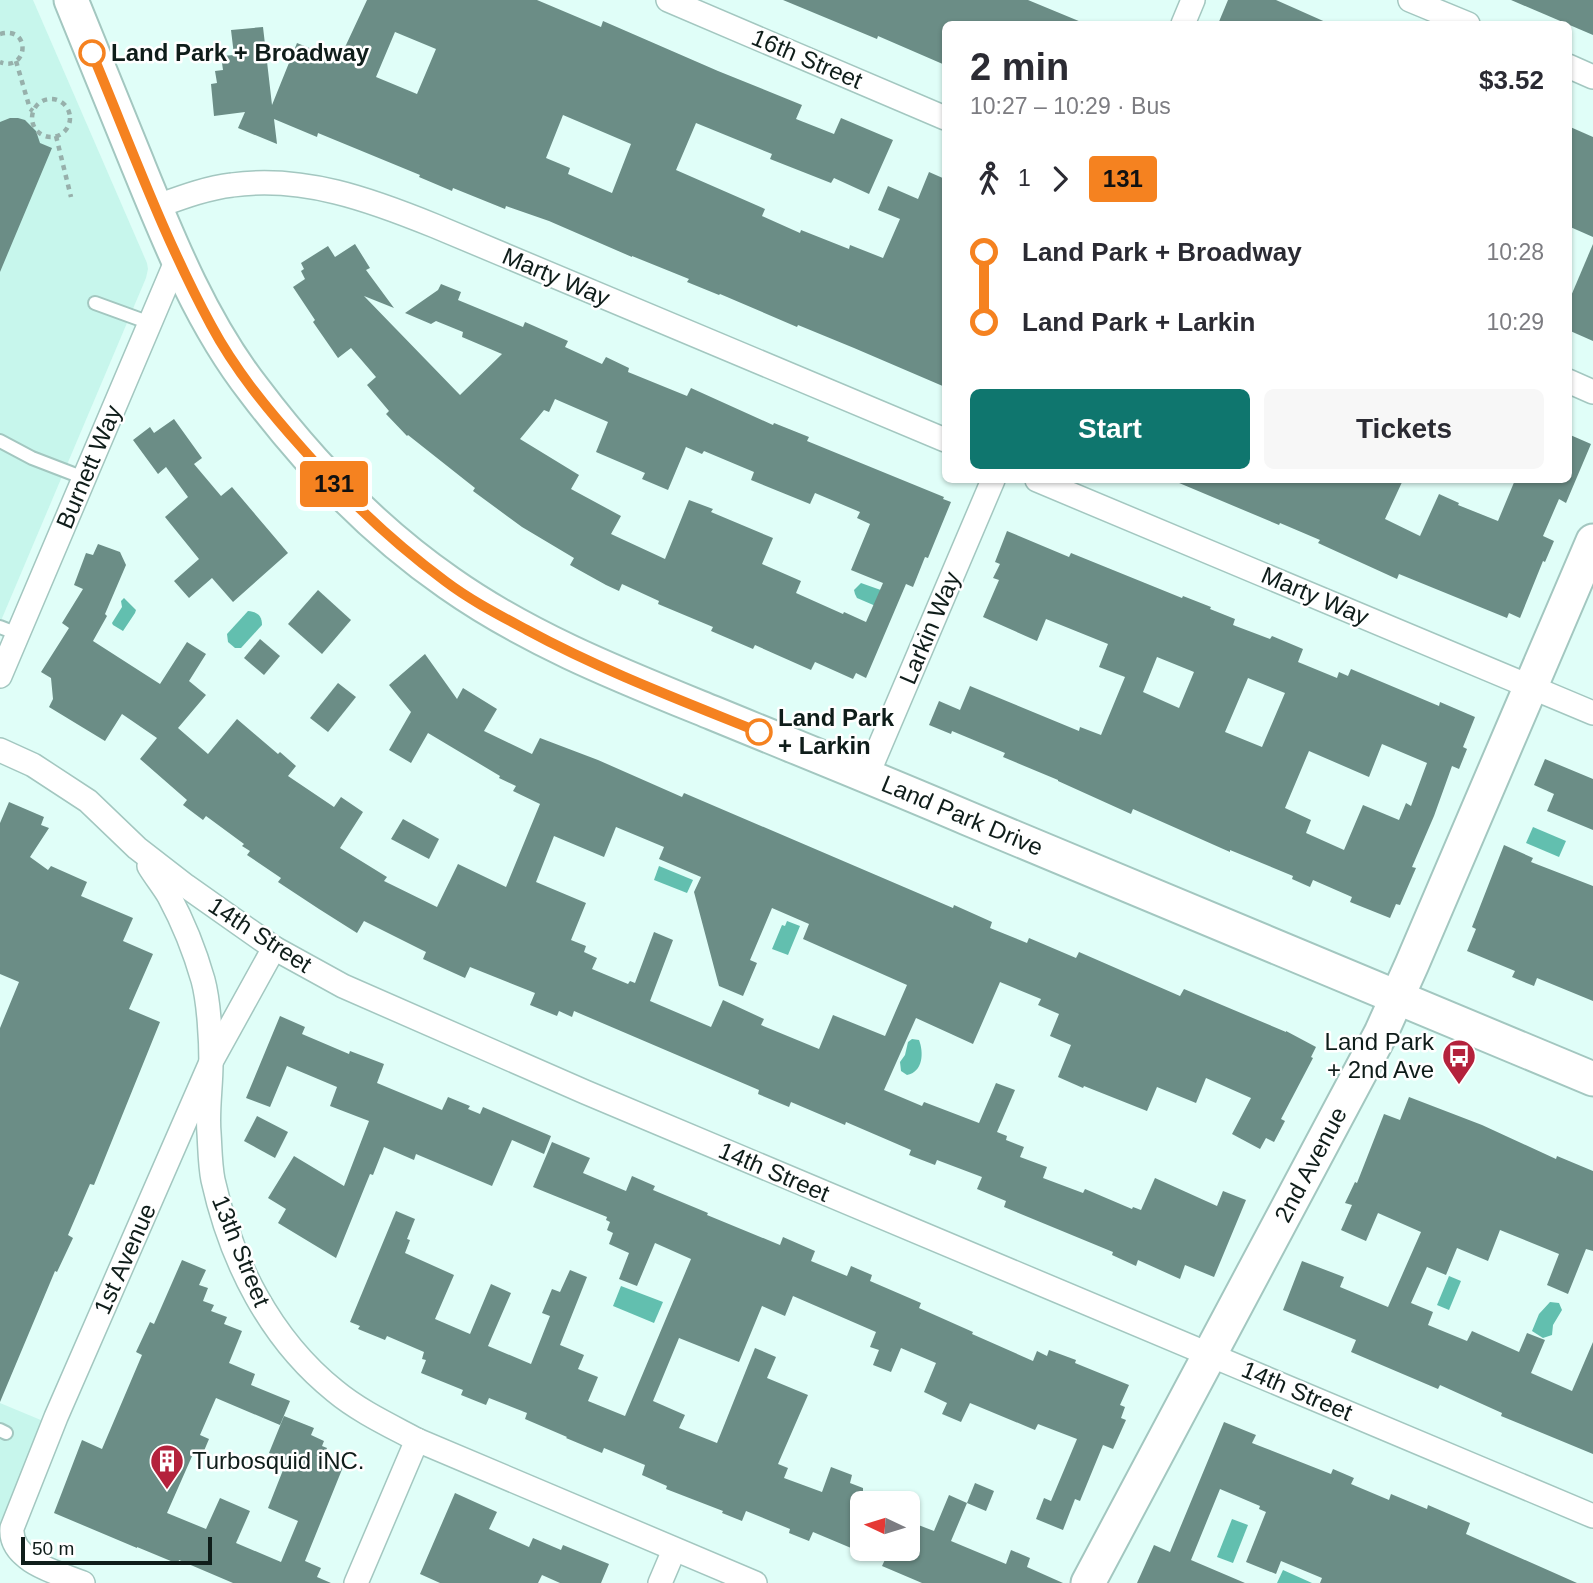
<!DOCTYPE html>
<html lang="en">
<head>
<meta charset="utf-8">
<style>
	:root { --surface:#fff; --page:#f7f7f7; --text:#2b2b33; --muted:#7c7c81; --accent:#0f766e }
	body { margin:0; font-family:Arial,sans-serif; background:var(--page); color:var(--text); height:100vh; display:flex; flex-direction:column; font-size:26px; white-space:nowrap }
	* { box-sizing:border-box; margin:0 }
	p { font-size:23px; color:var(--muted) }
	.icon { flex:none; width:38px; height:38px; fill:none; stroke:currentColor; stroke-width:2; stroke-linecap:round; stroke-linejoin:round }
	.map { position:relative; flex:1; overflow:hidden }
	.sheet { position:absolute; left:942px; top:21px; width:630px; height:462px; display:flex; flex-direction:column; background:var(--surface); border-radius:10px; box-shadow:0 2px 5px #0004 }
	.sheet>* { flex:none }
	.badge { padding:0 14px; border-radius:5px; font-size:24px; line-height:46px }
	.needle { width:46px; rotate:274deg }
	.buttons { position:absolute; left:850px; top:1491px; display:grid; gap:14px }
	.buttons a { display:grid; place-items:center; width:70px; height:70px; border-radius:10px; background:var(--surface); box-shadow:0 2px 5px #0004; font-size:35px }
	.scale { position:absolute; left:21px; bottom:18px; width:191px; box-sizing:border-box; padding-left:7px; border:4px solid #0f1d1a; border-top:0; font-size:19px; line-height:24px; white-space:nowrap; color:#0f1d1a; -webkit-text-stroke:5px #fff; paint-order:stroke }
	.map>.badge { position:absolute; translate:-50% -50%; box-shadow:0 0 0 4px #fff }
	.legs { display:flex; align-items:center; gap:10px; height:77px; padding:0 28px; font-size:23px }
	.legs p { margin-inline-start:auto }
	.summary { display:flex; align-items:center; justify-content:space-between; height:119px; padding:0 28px }
	h1 { font-size:38px; font-weight:700; line-height:52px }
	.button { display:flex; gap:14px; margin-top:auto; padding:14px 28px }
	.button a { flex:1; height:80px; border-radius:10px; background:var(--accent); color:#fff; font-size:28px; font-weight:700; line-height:80px; text-align:center }
	.button a+a { background:var(--page); color:var(--text) }
	ul { padding:0 28px; list-style:none }
	li { display:flex; align-items:center; gap:24px; height:70px; font-size:26px }
	li i { display:grid; place-items:center; width:10px; height:100%; margin:0 9px; background:currentColor }
	li i::after { content:''; width:18px; height:18px; margin:-9px; border:5px solid; border-radius:50%; background:var(--surface) }
	li p { margin-inline-start:auto }
	li:first-child i { background:linear-gradient(#0000 50%,currentColor 0) }
	li:last-child i { background:linear-gradient(currentColor 50%,#0000 0) }
	.map>svg:first-child { display:block }
</style>
</head>
<body>
<div class="map">
<svg width="1593" height="1583" viewBox="0 0 1593 1583">
	<rect width="100%" height="100%" fill="#e0fef8"/>
	<!-- built -->
	<g fill="#c7f6ec">
		<polygon points="0,0 33,0 147,263 148,269 146,278 0,623"/>
		<polygon points="0,1403 48,1423 0,1537"/>
	</g>
	<!-- water -->
	<g fill="#62bfaf">
		<polygon points="861,583 892,594 885,610 857,598 855,594 854,590"/>
		<polygon points="124,598 136,610 135,613 123,631 113,625 112,623 122,607 121,601"/>
		<path d="M248 611C257 612 262 615 262 625L241 648H235L228 642 227 634Z"/>
		<polygon points="1533,827 1566,841 1559,857 1526,843"/>
		<polygon points="659,866 693,880 687,893 654,880"/>
		<polygon points="787,921 800,926 788,955 772,949 782,925 785,926"/>
		<path d="M912 1039 919 1040C924 1053 923 1072 907 1075L901 1071 900 1062 905 1055 908 1042Z"/>
		<polygon points="1449,1276 1461,1281 1449,1310 1437,1305"/>
		<polygon points="621,1286 663,1302 654,1323 613,1306"/>
		<polygon points="1550,1302 1559,1303 1562,1310 1553,1325 1552,1335 1543,1338 1532,1331 1539,1314"/>
		<polygon points="1232,1519 1248,1525 1233,1563 1217,1557"/>
		<polygon points="1283,1570 1312,1583 1277,1583"/>
	</g>
	<!-- building -->
	<g fill="#6b8d86" fill-rule="evenodd">
		<path d="M367 0H537L601 27 603 21 718 71 802 105 796 119 834 134 841 118 893 140 869 194 834 178 831 183 770 159 772 154 696 123 676 170 765 209 762 216 800 233 801 230 849 249 850 245 883 258 900 219 878 210 888 186 918 199 929 172 945 179V387L854 348 798 325 797 327 720 294 719 295 687 282 689 279 632 256V257L549 221 506 206 505 209 453 188 452 191 419 177 420 175 318 133 317 137 274 119 277 144 238 128 245 112 214 116 211 84 217 83 215 71 223 70 221 56 234 55 231 30 263 27 272 105 297 43 339 60ZM395 32 436 49 417 94 376 77ZM563 115 631 144 612 193 568 174 570 168 546 158Z"/>
		<polygon points="783,0 1028,0 1086,24 945,24 945,65 878,36 877,39"/>
		<polygon points="1228,0 1276,0 1330,24 1218,24"/>
		<polygon points="1511,0 1593,0 1593,35"/>
		<polygon points="10,118 18,118 25,120 36,131 40,143 52,148 0,272 0,122"/>
		<polygon points="1568,126 1593,137 1593,237 1568,226"/>
		<path d="M355 244 370 268 366 270 394 308 364 296 460 395 502 354 462 337 463 332 436 321 431 324 405 313 438 290 441 284 461 292 458 300 523 327 525 322 568 341 565 347 602 364 606 357 629 368 628 372 687 396 691 388 773 425 774 423 809 437 807 441 944 497 943 499 951 502 928 558 925 557 913 587 906 584 866 678 856 673 853 679 815 662 811 670 755 645 753 649 711 631 713 627 658 604 659 601 622 584 619 591 606 585 570 565 574 558 522 527 473 491 475 488 408 435 407 436 386 414 389 411 367 385 376 377 351 348 338 358 313 322 315 320 293 287 305 279 301 271 304 269 301 263 328 246 335 257ZM555 399 608 422 596 452 645 473 642 479 668 490 686 447 702 454 704 451 754 472 751 480 810 504 815 493 860 512 857 518 870 524 851 570 883 583 866 622 844 612 843 614 796 593 801 581 762 564 773 538 711 512 713 509 689 500 665 559 611 534 621 516 571 489 579 475 520 439 544 410 549 412Z"/>
		<polygon points="1593,244 1593,341 1568,330 1568,303"/>
		<polygon points="174,419 202,458 194,464 221,496 232,487 288,553 233,602 212,578 189,598 174,581 199,559 165,517 188,497 166,467 158,474 133,440 150,427 154,433"/>
		<polygon points="1568,434 1591,444 1566,503 1559,499 1543,536 1554,541 1545,562 1543,561 1520,618 1509,613 1507,618 1399,574 1397,579 1318,543 1320,540 1280,523 1279,525 1172,480 1403,480 1385,519 1420,536 1439,494 1459,503 1458,505 1498,521 1515,480 1514,480 1568,480"/>
		<path d="M1007 531 1069 557 1071 553 1182 598 1183 596 1211 607 1210 609 1235 619 1233 625 1270 639 1272 636 1303 649 1298 662 1337 678 1339 672 1348 676 1351 669 1439 706 1440 702 1475 717 1463 747 1467 749 1459 769 1452 766 1434 816 1412 867 1416 868 1400 905 1396 904 1390 918 1350 902 1352 897 1313 880 1310 887 1292 879 1293 876 1230 850V852L1133 809 1131 814 1058 781V780L1003 757 1005 753 952 731 951 734 929 725 939 701 960 710 970 686 1079 731 1080 727 1101 735 1125 677 1099 667 1108 644 1046 619 1037 641 983 617 999 580 993 578 1000 564 995 562ZM1157 657 1194 672 1179 708 1143 692ZM1248 678 1285 693 1262 747 1225 732ZM1382 744 1427 763 1411 806 1406 803 1399 820 1363 805 1344 850 1306 833 1311 820 1285 808 1309 751 1369 777Z"/>
		<path d="M98 544 120 552 126 565 105 614 107 616 93 641 160 684 187 642 206 654 189 681 206 695 178 728 208 754 237 719 278 754 280 752 296 766 288 776 334 807 341 797 363 812 340 848 387 877 384 881 437 907 458 864 506 887 540 804 513 791 516 786 499 778 500 776 428 733 411 763 389 750 411 712 389 685 425 654 457 699 463 688 497 709 484 731 532 754 540 738 598 760 682 797 684 793 953 908 954 905 992 922 990 928 1027 943 1029 938 1076 958 1079 952 1180 996 1184 989 1286 1032V1031L1316 1047 1311 1057 1313 1058 1281 1119 1285 1121 1274 1142 1266 1138 1260 1149 1232 1134 1251 1098 1206 1078 1196 1103 1157 1087 1147 1111 1084 1086 1083 1088 1058 1077 1071 1045 1050 1036 1059 1014 1038 1005 1041 999 1000 982 973 1044 916 1018 884 1090 922 1106 924 1102 979 1123 996 1083 1015 1090 997 1132 1007 1136 1006 1140 1024 1147 1020 1157 1047 1167 1043 1178 1083 1193 1085 1189 1132 1209 1133 1207 1141 1210 1155 1178 1217 1206 1223 1191 1246 1200 1214 1277 1185 1265 1180 1279 1138 1260 1136 1266 1112 1255 1113 1252 1004 1207 1006 1201 977 1189 982 1177 937 1160 935 1165 909 1155 911 1150 846 1122 845 1125 791 1102 789 1107 758 1094 759 1090 574 1011 572 1017 559 1011 557 1016 530 1005 535 993 470 967 465 978 423 959 426 952 364 921 357 933 319 909 278 882 281 878 247 855 250 851 242 846 244 844 206 816 203 820 183 805 187 800 140 759 157 738 122 714 105 741 49 707 53 699 51 678 41 672 69 628 62 623 83 589 74 585 86 553 93 555ZM616 827 664 847 659 859 701 877 694 892 719 986 743 996 757 963 750 960 772 908 809 924 803 939 907 985 885 1036 833 1015 819 1049 761 1025 764 1019 723 1000 711 1027 650 1001 673 940 654 932 635 983 630 981 628 984 592 969 597 958 584 952 586 946 571 940 586 903 536 882 554 836 604 857Z"/>
		<polygon points="318,590 351,620 322,654 288,624"/>
		<polygon points="260,639 280,656 264,675 244,658"/>
		<polygon points="338,683 356,697 328,732 310,718"/>
		<polygon points="1545,759 1593,779 1593,830 1547,811 1554,794 1534,785"/>
		<polygon points="9,802 44,817 41,825 49,828 30,857 48,870 51,866 87,882 81,896 133,918 123,941 153,954 129,1009 160,1022 94,1185 90,1184 68,1235 73,1238 57,1272 55,1271 0,1402 0,1028 19,982 0,974 0,823"/>
		<polygon points="403,819 439,839 429,859 391,839"/>
		<polygon points="1504,845 1533,858 1531,862 1593,886 1593,1001 1537,978 1534,986 1512,977 1515,971 1467,951 1476,929 1472,927"/>
		<polygon points="280,1016 305,1027 302,1034 349,1054 350,1051 384,1064 377,1083 442,1110 448,1097 470,1106 468,1109 480,1114 483,1107 551,1136 544,1154 512,1140 492,1186 416,1154 414,1160 384,1147 373,1175 370,1174 336,1258 278,1223 286,1209 268,1198 294,1156 344,1186 369,1121 330,1106 337,1087 287,1066 270,1107 246,1098"/>
		<polygon points="1409,1097 1482,1125 1556,1159 1557,1156 1593,1171 1593,1251 1586,1249 1568,1294 1547,1285 1559,1254 1500,1230 1488,1261 1457,1248 1446,1275 1427,1267 1411,1303 1433,1312 1428,1325 1467,1341 1472,1331 1519,1352 1527,1333 1545,1340 1531,1373 1572,1391 1593,1342 1593,1454 1501,1416 1502,1413 1440,1385 1438,1389 1351,1352 1356,1340 1283,1310 1302,1261 1344,1277 1340,1287 1388,1307 1421,1232 1378,1213 1366,1241 1341,1230 1352,1205 1345,1203 1355,1182 1357,1183 1384,1114 1400,1120"/>
		<polygon points="257,1116 288,1132 275,1158 244,1141"/>
		<polygon points="552,1142 590,1158 583,1173 626,1191 632,1176 655,1186 653,1190 708,1213 707,1215 780,1245 783,1237 815,1251 811,1261 847,1276 851,1266 872,1275 870,1281 921,1303 919,1308 973,1332 972,1334 1033,1361 1037,1351 1047,1356 1049,1350 1076,1360 1075,1363 1129,1385 1120,1405 1125,1407 1121,1418 1126,1420 1113,1449 1103,1445 1080,1501 1075,1499 1063,1530 1036,1519 1044,1498 1051,1501 1077,1439 1038,1424 1035,1430 970,1403 961,1422 942,1414 947,1403 924,1392 936,1363 901,1348 891,1372 873,1365 879,1350 870,1347 876,1332 793,1296 785,1316 762,1306 739,1362 679,1338 653,1401 685,1415 679,1428 717,1443 755,1348 776,1357 767,1378 808,1395 778,1464 788,1468 784,1478 822,1492 831,1467 852,1475 850,1483 863,1488 863,1553 813,1532 809,1541 789,1533 790,1529 746,1511 742,1521 722,1513 723,1511 666,1489 667,1486 642,1475 645,1465 604,1448 602,1453 566,1438 567,1437 525,1419 527,1413 489,1398 486,1405 461,1395 463,1390 421,1373 426,1360 422,1359 424,1352 387,1336 385,1340 358,1329 360,1326 350,1322 396,1211 415,1219 407,1239 410,1240 405,1253 454,1275 435,1319 470,1334 491,1284 511,1293 488,1346 531,1364 550,1316 542,1313 552,1289 560,1292 570,1270 587,1277 560,1345 584,1355 578,1369 598,1377 588,1401 625,1416 691,1259 655,1243 637,1286 619,1279 629,1253 609,1244 613,1233 607,1230 610,1222 606,1220 607,1217 533,1187"/>
		<polygon points="182,1260 206,1270 199,1285 208,1288 203,1301 214,1305 211,1311 227,1317 224,1324 242,1331 229,1363 255,1374 251,1385 290,1401 280,1425 216,1398 200,1435 209,1439 201,1458 193,1454 167,1513 206,1529 220,1498 250,1511 236,1543 281,1562 298,1521 268,1508 287,1460 269,1453 284,1416 314,1428 311,1435 324,1441 322,1446 327,1448 323,1458 343,1467 305,1561 321,1568 317,1577 331,1583 233,1583 179,1560 178,1564 137,1547 137,1548 54,1513 82,1440 102,1449 142,1355 136,1352 150,1322 154,1324"/>
		<polygon points="1224,1422 1256,1435 1252,1443 1331,1474 1333,1469 1354,1478 1351,1484 1389,1500 1391,1494 1427,1509 1428,1505 1470,1523 1466,1534 1577,1583 1320,1583 1322,1578 1281,1561 1276,1574 1246,1562 1266,1512 1259,1509 1260,1506 1220,1489 1191,1560 1245,1583 1137,1583 1154,1545 1170,1552"/>
		<polygon points="975,1483 994,1491 986,1511 967,1503"/>
		<polygon points="455,1493 497,1512 489,1529 529,1547 533,1538 561,1550 563,1545 609,1564 601,1583 560,1583 542,1575 538,1583 440,1583 420,1574"/>
		<polygon points="949,1495 967,1503 951,1541 1006,1564 1011,1550 1030,1558 1027,1567 1063,1583 922,1583 882,1566 890,1549 908,1549 908,1521 934,1531"/>
	</g>
	<g fill="none" stroke-linecap="round" stroke-linejoin="round">
		<!-- lane casing -->
		<g stroke="#a3c7c0" stroke-width="16">
			<g id="lane">
				<polyline points="95,303 150,323"/>
				<polyline points="0,441 32,458 84,478"/>
				<polyline points="0,627 18,634"/>
				<polyline points="0,1430 6,1433"/>
			</g>
		</g>
		<!-- street casing -->
		<g stroke="#a3c7c0" stroke-width="26">
			<g id="street">
				<polyline points="668,0 945,118"/>
				<polyline points="1410,0 1468,24"/>
				<polyline points="1183,24 1193,0"/>
				<polyline points="1568,66 1593,77"/>
				<path d="M155 207C180 198 206 188 232 185 303 175 371 200 435 226L945 440"/>
				<polyline points="1568,381 1593,392"/>
				<polyline points="1037,480 1593,713"/>
				<polyline points="0,676 178,257"/>
				<polyline points="0,750 33,765 88,801 137,848 186,886 274,948 343,986 585,1092 1593,1516"/>
				<polyline points="867,776 993,480"/>
				<path d="M149 866C155 876 163 886 169 896 183 922 195 952 203 980 209 1002 211 1041 211 1064 211 1087 207 1110 209 1133 210 1148 210 1165 213 1180 231 1261 270 1339 335 1391 359 1411 389 1425 417 1440L755 1583"/>
				<path d="M83 1583C58 1573 9 1561 12 1528L56 1417 211 1062 274 948"/>
				<polyline points="356,1583 417,1440"/>
				<polyline points="660,1583 674,1550"/>
			</g>
		</g>
		<!-- secondary casing -->
		<g stroke="#a3c7c0" stroke-width="37">
			<g id="secondary">
				<path id="s1" d="M71 0C92 51 113 103 134 155 167 236 200 321 254 390 309 463 374 531 449 583 530 640 622 676 713 713 798 748 883 782 967 818 1176 905 1385 991 1593 1079"/>
				<path id="s2" d="M1088 1583 1381 1033 1412 964 1593 541"/>
			</g>
		</g>
		<!-- path -->
		<g stroke="#97b0ab" stroke-width="4.5" stroke-dasharray="5 5" stroke-linecap="butt">
			<path d="M0 34C32 25 28 73 0 62"/>
			<polyline points="16,61 30,109 33,111"/>
			<circle cx="51" cy="118" r="19"/>
			<polyline points="56,136 71,197"/>
		</g>
		<!-- lane -->
		<use href="#lane" stroke="#fff" stroke-width="12"/>
		<!-- street -->
		<use href="#street" stroke="#fff" stroke-width="23"/>
		<!-- secondary -->
		<use href="#secondary" stroke="#fff" stroke-width="33"/>
	</g>
	<g fill="none" stroke-linecap="round" stroke-linejoin="round">
		<!-- line-1 casing -->
		<g stroke="#fff" stroke-width="16">
			<path id="line-1" d="M92 53C130 144 164 238 211 325 235 370 268 410 302 448 346 498 391 541 445 581 470 600 499 615 527 630 601 670 680 700 759 732"/>
		</g>
		<!-- line-1 -->
		<use href="#line-1" stroke="#f58220" stroke-width="10"/>
	</g>
	<!-- icons -->
	<defs>
		<g id="bus-pin" transform="scale(1.75)"><path d="M0 17L-7.5 6A9.5 9.5 0 1 1 7.5 6Z" fill="#b4223c" stroke="#fff"/><path d="M-5-6H5V4H4V6H2V4H-2V6H-4V4H-5ZM-3.5-4V0h7V-4ZM-3.5 1.2v1.5H-2V1.2ZM2 1.2v1.5H3.5V1.2Z" fill="#fff"/></g>
		<g id="building-pin" transform="scale(1.75)"><path d="M0 17L-7.5 6A9.5 9.5 0 1 1 7.5 6Z" fill="#b4223c" stroke="#fff"/><path d="M-4-6H4V6H1V3H-1V6H-4ZM-2.5-4.3h1.7v1.8h-1.7ZM.8-4.3h1.7v1.8H.8ZM-2.5-1h1.7V.8h-1.7ZM.8-1h1.7V.8H.8Z" fill="#fff"/></g>
	</defs>
	<g fill-rule="evenodd">
		<use href="#bus-pin" x="1459" y="1056"/>
		<use href="#building-pin" x="167" y="1461"/>
	</g>
	<!-- markers -->
	<g fill="#fff" stroke="#f58220" stroke-width="3.5">
		<circle cx="92" cy="53" r="12"/>
		<circle cx="759" cy="732" r="12"/>
	</g>
	<g text-anchor="middle" stroke-width="5" stroke-linejoin="round" paint-order="stroke">
		<!-- stop labels -->
		<g font-size="24" font-weight="bold" fill="#0f1d1a" stroke="#fff" text-anchor="start">
			<text x="111" y="61">Land Park + Broadway</text>
			<text x="778" y="726">Land Park<tspan x="778" dy="28">+ Larkin</tspan></text>
		</g>
		<!-- street labels -->
		<g font-size="24" fill="#0f1d1a" stroke="#fff">
			<text transform="translate(807 59) rotate(23)" y="8">16th Street</text>
			<text transform="translate(556 277) rotate(23)" y="8">Marty Way</text>
			<text transform="translate(89 467) rotate(-67)" y="8">Burnett Way</text>
			<text transform="translate(1315 596) rotate(23)" y="8">Marty Way</text>
			<text transform="translate(930 628) rotate(-67)" y="8">Larkin Way</text>
			<text dy="8" stroke="none"><textPath href="#s1" startOffset="1272">Land Park Drive</textPath></text>
			<text transform="translate(260 935) rotate(33)" y="8">14th Street</text>
			<text dy="8" stroke="none"><textPath href="#s2" startOffset="474">2nd Avenue</textPath></text>
			<text transform="translate(774 1172) rotate(23)" y="8">14th Street</text>
			<text transform="translate(241 1251) rotate(68)" y="8">13th Street</text>
			<text transform="translate(125 1259) rotate(-66)" y="8">1st Avenue</text>
			<text transform="translate(1297 1391) rotate(23)" y="8">14th Street</text>
		</g>
		<!-- poi labels -->
		<g font-size="24" fill="#0f1d1a" stroke="#fff" text-anchor="end">
			<text x="1434" y="1050">Land Park<tspan x="1434" dy="28">+ 2nd Ave</tspan></text>
			<text x="192" y="1469" text-anchor="start">Turbosquid iNC.</text>
		</g>
	</g>
</svg>
<div class="buttons">
<a><svg class="needle" viewBox="-14 -14 28 28"><path d="M0-13l5 13h-10z" fill="#e53935"/><path d="M0 13l5-13h-10z" fill="#7c7c81"/></svg></a>
</div>
<div class="scale">50 m</div>
<b class="badge" style="left:334px;top:484px;background:#f58220;color:#111">131</b>
<section class="sheet">
<div class="summary"><div><h1>2 min</h1><p>10:27 – 10:29 · Bus</p></div><b>$3.52</b></div>
<div class="legs"><svg class="icon" aria-label="walk" viewBox="0 0 24 24"><circle cx="13" cy="4" r="2"/><path d="M13 8l-2 6 4 7M11 14l-3 7M7 12l3-4h3l4 4"/></svg>1<svg class="icon" aria-label="forward" viewBox="0 0 24 24"><path d="M9 5l7 7-7 7"/></svg><b class="badge" style="background:#f58220;color:#111">131</b></div>
<ul>
<li><i style="color:#f58220"></i><b>Land Park + Broadway</b><p>10:28</p></li>
<li><i style="color:#f58220"></i><b>Land Park + Larkin</b><p>10:29</p></li>
</ul>
<div class="button"><a>Start</a><a>Tickets</a></div>
</section>
</div>
</body>
</html>
